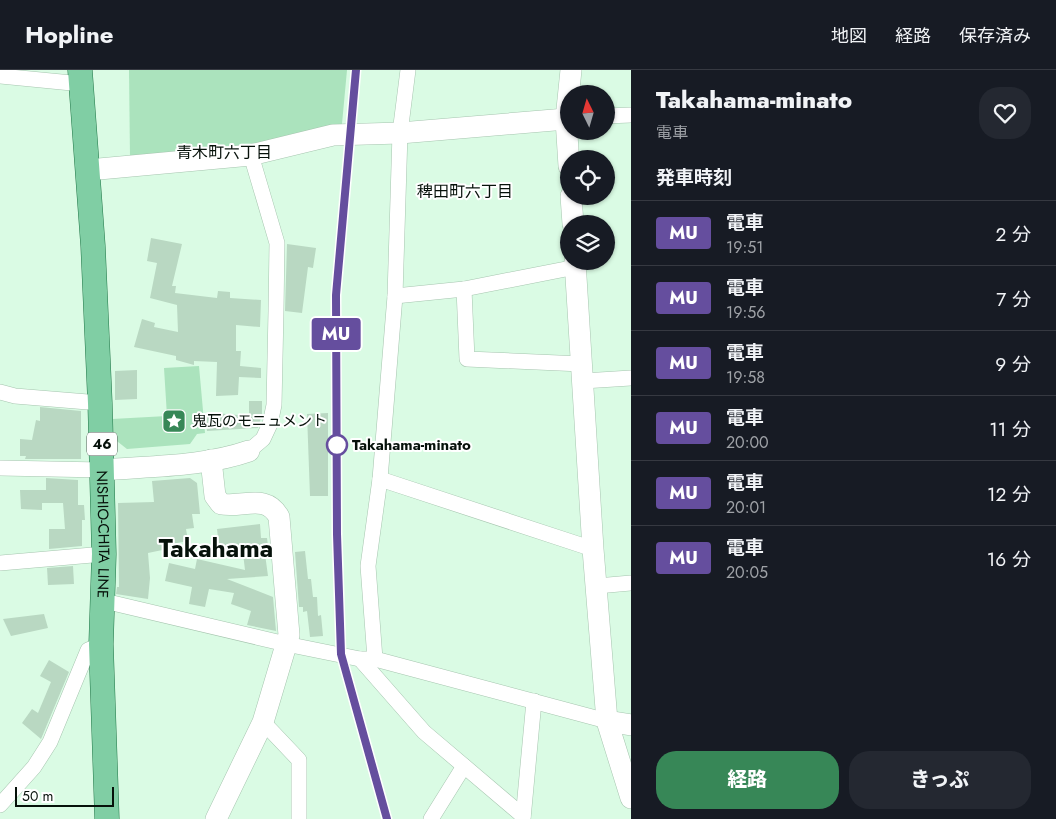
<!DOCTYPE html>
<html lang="ja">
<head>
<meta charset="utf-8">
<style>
	:root { --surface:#171b24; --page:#242831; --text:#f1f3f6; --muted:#9ea1a6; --line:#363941; --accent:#378757 }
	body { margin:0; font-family:Jost,"Noto Sans JP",sans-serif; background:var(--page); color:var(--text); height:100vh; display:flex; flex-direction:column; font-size:19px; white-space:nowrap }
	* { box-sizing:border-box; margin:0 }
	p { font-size:16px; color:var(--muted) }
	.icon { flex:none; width:28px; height:28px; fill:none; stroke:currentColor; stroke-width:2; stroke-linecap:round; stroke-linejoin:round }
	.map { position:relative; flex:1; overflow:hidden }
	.panel { display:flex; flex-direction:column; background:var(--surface); width:425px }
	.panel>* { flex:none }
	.badge { padding:0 10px; border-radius:4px; font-size:18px; line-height:32px }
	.needle { width:32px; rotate:355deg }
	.fabs { position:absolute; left:560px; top:15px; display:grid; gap:10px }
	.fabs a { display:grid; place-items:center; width:55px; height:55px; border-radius:50%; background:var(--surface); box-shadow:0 1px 4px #0004; font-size:25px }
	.scale { position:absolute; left:15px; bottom:12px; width:99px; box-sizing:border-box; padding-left:5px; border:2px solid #06110a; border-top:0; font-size:14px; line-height:18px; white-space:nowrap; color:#06110a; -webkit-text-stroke:4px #fff; paint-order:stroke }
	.map>.badge { position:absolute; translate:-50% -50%; box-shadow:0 0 0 2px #fff }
	h2 { padding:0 25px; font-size:19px; line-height:45px }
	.round { display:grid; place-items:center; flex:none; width:52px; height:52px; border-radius:20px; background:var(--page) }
	.headline { display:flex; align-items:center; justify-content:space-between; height:85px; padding:0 25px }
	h1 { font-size:24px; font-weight:800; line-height:38px }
	.button { display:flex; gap:10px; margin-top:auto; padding:10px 25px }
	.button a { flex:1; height:58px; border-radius:20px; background:var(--accent); color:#fff; font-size:20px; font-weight:800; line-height:58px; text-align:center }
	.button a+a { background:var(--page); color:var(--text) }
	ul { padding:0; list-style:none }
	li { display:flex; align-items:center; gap:15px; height:65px; padding:0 25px; border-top:1px solid var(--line) }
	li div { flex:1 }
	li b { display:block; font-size:19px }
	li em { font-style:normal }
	li .badge { min-width:55px; font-weight:700; text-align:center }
	header { display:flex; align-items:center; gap:30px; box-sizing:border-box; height:70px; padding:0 25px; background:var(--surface); border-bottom:1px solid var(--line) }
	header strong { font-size:24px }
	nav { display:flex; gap:28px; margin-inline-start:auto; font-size:18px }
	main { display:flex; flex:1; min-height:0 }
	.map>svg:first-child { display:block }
</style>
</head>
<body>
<header>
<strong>Hopline</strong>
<nav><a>地図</a><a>経路</a><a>保存済み</a></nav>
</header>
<main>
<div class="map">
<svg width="631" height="749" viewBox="0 0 631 749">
	<rect width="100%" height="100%" fill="#dafbe4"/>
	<!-- green -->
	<g fill="#abe3bd">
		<polygon points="129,0 347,0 342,54 255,77 130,88"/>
		<polygon points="199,296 205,363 197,364 190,374 127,379 113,368 112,349 167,346 164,298"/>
	</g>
	<!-- building -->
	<g fill="#b9d8c2">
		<polygon points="151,168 182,174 172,216 176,216 175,223 217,228 218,221 230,222 230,228 261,230 260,257 236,255 236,281 241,281 240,296 261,298 261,308 239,307 238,325 216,326 217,292 194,291 194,295 176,290 176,286 134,277 142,249 155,253 154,257 178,262 177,235 150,228 157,193 147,191"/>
		<polygon points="287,174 316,178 313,198 308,197 302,243 285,241"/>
		<polygon points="137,300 137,329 115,330 115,301"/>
		<polygon points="249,331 262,331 262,344 258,358 207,361 205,345 215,343 249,346"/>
		<polygon points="40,337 81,341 81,389 25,389 26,386 20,386 20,369 32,370 36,350 40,351"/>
		<polygon points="328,343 328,426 310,426 307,344"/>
		<polygon points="46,408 78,410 78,435 84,435 85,450 82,450 82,476 49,479 49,459 65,459 63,433 42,433 42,440 21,439 20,420 46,420"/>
		<polygon points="190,408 197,413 200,444 192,444 194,458 186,459 188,471 166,475 167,479 148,483 150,508 148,529 116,524 117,517 119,517 118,433 154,432 152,411"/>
		<polygon points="260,454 261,468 267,468 269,484 265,484 268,506 227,509 273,527 276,561 247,555 251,541 231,534 234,523 209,519 205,537 189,534 192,517 165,511 169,493 195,499 197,489 245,500 242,475 219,477 217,459"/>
		<polygon points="305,481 308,509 311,509 313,527 317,527 318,546 321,545 323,566 310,567 307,541 303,542 303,537 299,537 295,482"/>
		<polygon points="73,496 74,514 48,515 47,498"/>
		<polygon points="44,544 48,558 11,566 3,549"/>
		<polygon points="49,590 69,602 41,669 22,653 32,639 38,643 51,612 40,606"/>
	</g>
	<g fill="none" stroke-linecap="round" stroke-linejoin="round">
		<!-- street casing -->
		<g stroke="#a6c5af" stroke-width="16">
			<g id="street">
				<polyline points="0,6 82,14"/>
				<polyline points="606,46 631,45"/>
				<polyline points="464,219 467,289 582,294"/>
				<polyline points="395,226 464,219 576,197"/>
				<polyline points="583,311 631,308"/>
				<polyline points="0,322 15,326 100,333"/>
				<polyline points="249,381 263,369 270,354 274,335 276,241 277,173 251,85"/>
				<polyline points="0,398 102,400"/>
				<polyline points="380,409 593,479"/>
				<polyline points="0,493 104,484"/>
				<polyline points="597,516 631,513"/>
				<polyline points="104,531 286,574 360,589 375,589 607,651"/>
				<polyline points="360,589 424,662 523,746"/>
				<polyline points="375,589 368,496 380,409 395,226 400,63 408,0"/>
				<polyline points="263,652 299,690 299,749"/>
				<polyline points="0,735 34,697 50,672 88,580 101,574"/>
				<polyline points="431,749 464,696"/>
				<polyline points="523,749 534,631"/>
			</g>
		</g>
		<!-- secondary casing -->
		<g stroke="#a6c5af" stroke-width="22">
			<g id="secondary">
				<polyline points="569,96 566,49 571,0"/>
				<polyline points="88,100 251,85 333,65 400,63 566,49"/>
				<polyline points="571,126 573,154"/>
				<polyline points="575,191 593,479 607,651 631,728"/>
				<path d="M211 390 215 426 221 434C244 438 266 423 279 447L289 565 263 652 216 749"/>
				<path d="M102 400C150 396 203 397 249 381"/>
				<polyline points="607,651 631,655"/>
			</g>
		</g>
		<!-- primary casing -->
		<g stroke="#1f7647" stroke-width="25">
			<g id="primary">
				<path id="s1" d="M80 0 93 176 100 333 104 484 101 574 107 749"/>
			</g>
		</g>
		<!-- street -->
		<use href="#street" stroke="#fff" stroke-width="15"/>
		<!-- secondary -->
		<use href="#secondary" stroke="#fff" stroke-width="21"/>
		<!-- primary -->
		<use href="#primary" stroke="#80cea4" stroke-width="24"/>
		<!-- rail casing -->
		<g stroke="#495b4f" stroke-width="5.5">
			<polyline id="rail" points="356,0 336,225 337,464 341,584 387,749"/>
		</g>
		<!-- rail -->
		<use href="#rail" stroke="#fff" stroke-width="4" stroke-dasharray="11" stroke-linecap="butt"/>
	</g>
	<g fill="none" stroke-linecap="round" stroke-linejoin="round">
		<!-- line casing -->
		<g stroke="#fff" stroke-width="11">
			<polyline id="line" points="356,0 336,225 337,464 341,584 387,749"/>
		</g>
		<!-- line -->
		<use href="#line" stroke="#654e9e" stroke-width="8"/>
	</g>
	<!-- icons -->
	<defs>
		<g id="sight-square" transform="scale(1.25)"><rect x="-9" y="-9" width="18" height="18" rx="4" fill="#378757" stroke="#fff"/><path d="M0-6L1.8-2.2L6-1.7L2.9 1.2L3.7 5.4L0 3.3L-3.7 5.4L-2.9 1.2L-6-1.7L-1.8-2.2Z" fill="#fff"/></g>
	</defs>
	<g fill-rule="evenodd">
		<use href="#sight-square" x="174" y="351"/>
	</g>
	<!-- markers -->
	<circle fill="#fff" stroke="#654e9e" stroke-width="2.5" cx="337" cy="375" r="10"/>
	<g text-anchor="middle" stroke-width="4" stroke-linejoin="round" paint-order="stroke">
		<!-- shield labels -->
		<rect fill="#fff" stroke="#515854" stroke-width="1" x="87" y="362.5" width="30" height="23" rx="4"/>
		<g font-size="14" font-weight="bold" fill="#06110a">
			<text x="102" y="379">46</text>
		</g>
		<!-- poi labels -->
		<g font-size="15" fill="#06110a" stroke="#fff" text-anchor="start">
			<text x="192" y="356">鬼瓦のモニュメント</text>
		</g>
		<!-- stop labels -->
		<g font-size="15" font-weight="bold" fill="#06110a" stroke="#fff" text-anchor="start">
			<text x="352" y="380">Takahama-minato</text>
		</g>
		<!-- street labels -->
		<g font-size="15" fill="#06110a" stroke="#fff">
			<text dy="5" stroke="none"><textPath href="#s1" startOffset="465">NISHIO-CHITA LINE</textPath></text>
		</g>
		<!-- neighbourhood labels -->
		<g font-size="16" fill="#06110a" stroke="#fff">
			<text x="224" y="88">青木町六丁目</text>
			<text x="465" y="127">稗田町六丁目</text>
		</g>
		<!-- town labels -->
		<g font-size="25" font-weight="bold" fill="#06110a" stroke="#fff">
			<text x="216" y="487">Takahama</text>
		</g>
	</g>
</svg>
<div class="fabs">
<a><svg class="needle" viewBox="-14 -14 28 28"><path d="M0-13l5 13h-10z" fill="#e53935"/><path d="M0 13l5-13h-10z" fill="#9ea1a6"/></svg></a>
<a><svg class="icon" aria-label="locate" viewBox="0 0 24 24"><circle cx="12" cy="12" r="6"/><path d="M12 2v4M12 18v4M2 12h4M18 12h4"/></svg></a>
<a><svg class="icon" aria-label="layers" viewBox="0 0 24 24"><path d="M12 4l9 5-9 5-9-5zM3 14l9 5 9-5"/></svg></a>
</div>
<div class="scale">50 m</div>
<b class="badge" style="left:336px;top:264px;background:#654e9e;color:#fff">MU</b>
</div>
<section class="panel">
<div class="headline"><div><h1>Takahama-minato</h1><p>電車</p></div><a class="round"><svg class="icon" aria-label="heart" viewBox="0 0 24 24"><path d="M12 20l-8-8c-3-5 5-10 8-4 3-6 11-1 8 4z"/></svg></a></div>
<h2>発車時刻</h2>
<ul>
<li><span class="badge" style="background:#654e9e;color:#fff">MU</span><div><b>電車</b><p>19:51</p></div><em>2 分</em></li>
<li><span class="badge" style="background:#654e9e;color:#fff">MU</span><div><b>電車</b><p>19:56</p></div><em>7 分</em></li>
<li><span class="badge" style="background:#654e9e;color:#fff">MU</span><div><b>電車</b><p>19:58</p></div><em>9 分</em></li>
<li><span class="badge" style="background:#654e9e;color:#fff">MU</span><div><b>電車</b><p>20:00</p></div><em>11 分</em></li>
<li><span class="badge" style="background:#654e9e;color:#fff">MU</span><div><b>電車</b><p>20:01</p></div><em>12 分</em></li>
<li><span class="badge" style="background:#654e9e;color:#fff">MU</span><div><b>電車</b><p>20:05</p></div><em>16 分</em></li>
</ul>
<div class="button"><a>経路</a><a>きっぷ</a></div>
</section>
</main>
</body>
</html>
